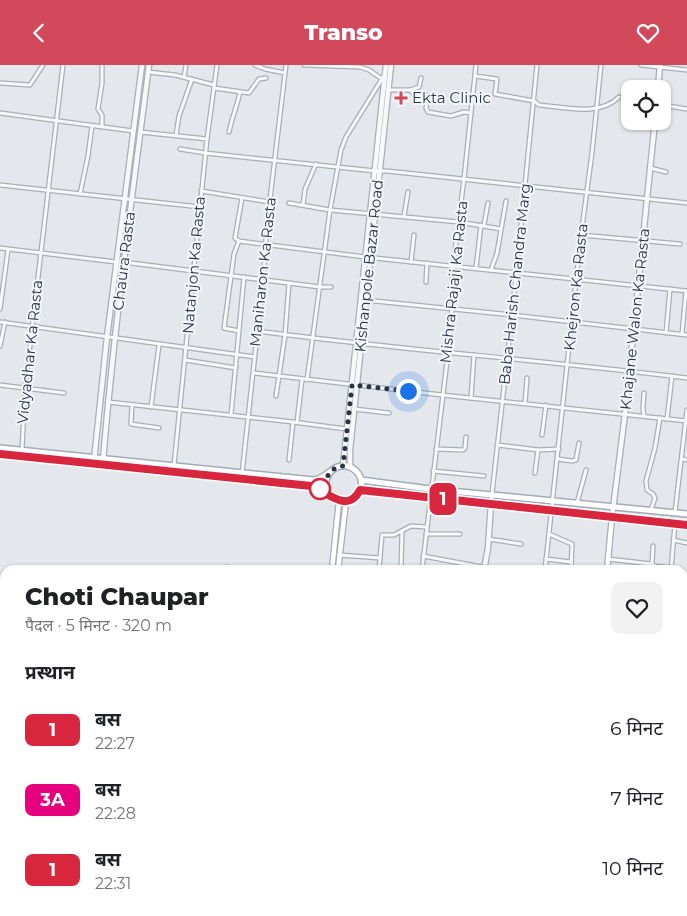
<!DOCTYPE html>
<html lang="hi">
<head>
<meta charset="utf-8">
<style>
	:root { --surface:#fff; --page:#f2f2f2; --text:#202124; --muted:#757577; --accent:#d1495b }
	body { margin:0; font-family:Montserrat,"Noto Sans Devanagari",sans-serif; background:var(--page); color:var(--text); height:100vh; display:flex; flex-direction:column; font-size:19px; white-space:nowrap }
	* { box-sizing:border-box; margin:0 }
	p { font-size:16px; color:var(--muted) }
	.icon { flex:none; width:28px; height:28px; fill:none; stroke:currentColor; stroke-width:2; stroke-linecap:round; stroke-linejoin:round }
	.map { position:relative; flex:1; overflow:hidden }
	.details { position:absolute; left:0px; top:500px; width:688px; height:351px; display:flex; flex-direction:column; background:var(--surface); border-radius:15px 15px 0 0; box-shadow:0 1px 4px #0004 }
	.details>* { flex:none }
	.badge { padding:0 10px; border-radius:8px; font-size:18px; line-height:32px }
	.fabs { position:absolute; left:621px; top:15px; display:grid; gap:10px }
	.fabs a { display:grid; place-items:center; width:50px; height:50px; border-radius:10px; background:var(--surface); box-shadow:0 1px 4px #0004; font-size:25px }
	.you { position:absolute; width:25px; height:25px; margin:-12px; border:4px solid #fff; border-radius:50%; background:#1a73e8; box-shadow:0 0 0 8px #1a73e833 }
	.map>.badge { position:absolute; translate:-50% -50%; box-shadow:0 0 0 2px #fff }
	h2 { padding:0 25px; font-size:19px; line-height:45px }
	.round { display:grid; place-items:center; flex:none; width:52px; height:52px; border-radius:10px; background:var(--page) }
	.overview { display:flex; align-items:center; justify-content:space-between; height:85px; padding:0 25px }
	h1 { font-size:24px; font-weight:800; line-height:38px }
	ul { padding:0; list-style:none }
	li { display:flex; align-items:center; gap:15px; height:70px; padding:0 25px }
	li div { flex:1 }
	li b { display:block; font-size:19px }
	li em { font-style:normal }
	li .badge { min-width:55px; font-weight:700; text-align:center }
	header { display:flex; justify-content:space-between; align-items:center; height:65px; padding:0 25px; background:var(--accent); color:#fff; font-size:22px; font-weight:800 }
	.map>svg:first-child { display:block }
</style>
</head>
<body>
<header><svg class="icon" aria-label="back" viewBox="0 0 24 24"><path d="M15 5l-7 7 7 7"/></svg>Transo<svg class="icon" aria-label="heart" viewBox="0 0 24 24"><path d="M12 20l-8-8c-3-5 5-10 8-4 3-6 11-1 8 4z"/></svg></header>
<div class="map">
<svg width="687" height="851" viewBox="0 0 687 851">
	<rect width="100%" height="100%" fill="#e4e7ec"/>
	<!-- green -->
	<g fill="#c9d6c5">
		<polygon points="0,779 5,779 5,846 107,846 106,851 0,851"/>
		<rect x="164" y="846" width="79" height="5"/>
	</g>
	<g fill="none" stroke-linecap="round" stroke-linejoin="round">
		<!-- minor casing -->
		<g stroke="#a9aeb7" stroke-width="5.5">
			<g id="minor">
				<polyline points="102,0 102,18 98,44 102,50 102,62"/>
				<polyline points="255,0 265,4 285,8"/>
				<polyline points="304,0 360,2 369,5 382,14"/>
				<polyline points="641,0 687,5"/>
				<polyline points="148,7 175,10 214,20"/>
				<path d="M475 11 497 14 495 29 534 36 539 40C565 42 599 52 619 32"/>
				<polyline points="184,12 186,0"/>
				<polyline points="0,18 30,20 43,0"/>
				<polyline points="214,23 249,28 259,14 266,13"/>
				<polyline points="388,25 410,25 419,22 421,13"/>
				<polyline points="410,25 414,29 428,31 426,43 428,47 451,51 464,47 471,48"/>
				<polyline points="662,40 687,44"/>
				<polyline points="0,48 133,66"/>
				<polyline points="140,67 207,74"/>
				<path d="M229 67C232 53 237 41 240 27"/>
				<polyline points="176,70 179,51 192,14"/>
				<polyline points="180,84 205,88 375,106 387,106 687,138"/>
				<polyline points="650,103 666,107"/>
				<polyline points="0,120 200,142"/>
				<polyline points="201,126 270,137"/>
				<polyline points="80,129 88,91 92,61"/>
				<polyline points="242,133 235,173 239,176 365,192 687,226"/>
				<polyline points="289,138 330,145 459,157 501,164"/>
				<polyline points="303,140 305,124 316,99"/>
				<polyline points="404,151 408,127"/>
				<polyline points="484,160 488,138"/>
				<polyline points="581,170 680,179"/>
				<polyline points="0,183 116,197"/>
				<polyline points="123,197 320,222 331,222"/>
				<polyline points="411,197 414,170"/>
				<polyline points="476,203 481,160"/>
				<polyline points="491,205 497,188 506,136"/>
				<polyline points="426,217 427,198"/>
				<polyline points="365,235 512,250 687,270"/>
				<polyline points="0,244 8,185"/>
				<polyline points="0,257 255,292"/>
				<polyline points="239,266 224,263 234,189 239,176"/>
				<path d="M257 266C400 285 544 295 687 313"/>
				<polyline points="666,268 670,224"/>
				<polyline points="682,269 686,226"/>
				<polyline points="0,281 5,257"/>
				<polyline points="185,295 236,303"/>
				<polyline points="254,308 442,330 687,356"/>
				<polyline points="307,315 330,145 341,85 346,72 385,9"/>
				<polyline points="0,320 64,328"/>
				<polyline points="276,331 285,270 289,218"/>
				<polyline points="471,333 474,290"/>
				<polyline points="108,337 293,357 346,364"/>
				<polyline points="525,338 527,313"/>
				<polyline points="132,340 131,359 159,363"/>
				<polyline points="151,342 159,280"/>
				<polyline points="354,344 389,348"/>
				<polyline points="231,350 244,212"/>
				<polyline points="644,351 643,343 644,328"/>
				<polyline points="667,354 672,311"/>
				<polyline points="297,357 302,315"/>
				<polyline points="542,370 546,340"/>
				<polyline points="497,380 538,385 559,384"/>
				<polyline points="436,384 463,385 465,383 466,372"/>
				<polyline points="22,385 25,323 63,0"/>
				<polyline points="558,394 572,396 576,395 579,378"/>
				<polyline points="682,394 687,395"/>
				<polyline points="289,395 293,357"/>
				<polyline points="174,400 207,74 217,0"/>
				<polyline points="433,406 484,411"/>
				<polyline points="535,408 538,385"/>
				<polyline points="242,409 263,215 267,159 286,0"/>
				<polyline points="491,438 512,250 537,0"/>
				<polyline points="577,438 586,405"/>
				<polyline points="651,445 655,433 653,429 647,425 646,416 655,383 660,353"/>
				<polyline points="675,447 687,345"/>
				<polyline points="426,469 460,469"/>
				<polyline points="549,469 572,479 571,505"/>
				<polyline points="488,474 521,479"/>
				<polyline points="673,475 687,478"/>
				<polyline points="653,481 652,499 655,501 671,503"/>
				<polyline points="339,490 380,493 382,470 394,470 411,461 426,462"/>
				<polyline points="423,491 498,505"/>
				<polyline points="546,494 571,497"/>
				<polyline points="608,494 652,499"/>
				<polyline points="265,504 265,505"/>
				<polyline points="227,505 227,502"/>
				<polyline points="379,505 380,493"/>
				<polyline points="401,505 402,466"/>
				<polyline points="422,505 448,288 452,244 453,201 464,114 476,0"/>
				<polyline points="467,505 467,500"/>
				<polyline points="545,505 581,170 592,88 601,0"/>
				<polyline points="671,505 675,459"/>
				<polyline points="682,538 687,539"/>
				<polyline points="682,580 687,581"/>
				<polyline points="682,612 687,613"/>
				<polyline points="685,665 687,636"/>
				<polyline points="685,704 687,686"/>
				<polyline points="685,748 687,730"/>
				<polyline points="682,791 687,791"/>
				<polyline points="682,822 687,823"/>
				<polyline points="128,851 128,846"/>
				<polyline points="160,851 160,846"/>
				<polyline points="244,851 244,846"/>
				<polyline points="350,851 350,846"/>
				<polyline points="390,851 390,846"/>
				<polyline points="413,851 414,849"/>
				<polyline points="485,851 487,846"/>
				<polyline points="510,851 510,846"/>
				<polyline points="547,851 548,846"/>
				<polyline points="637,851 637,846"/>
				<polyline points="660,851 661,846"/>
				<polyline points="678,851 679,846"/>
			</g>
		</g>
		<!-- tertiary casing -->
		<g stroke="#a9aeb7" stroke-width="7">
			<g id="tertiary">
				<polyline points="658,24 660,0"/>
				<polyline points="94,396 107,272 142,0"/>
				<path d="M103 396C114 263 132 132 149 0"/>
				<polyline points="343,401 386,0"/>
				<polyline points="350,402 350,384 391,0"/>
				<polyline points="612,452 625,349 655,56"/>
				<polyline points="484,505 488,483 491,438"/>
				<polyline points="682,704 687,705"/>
				<polyline points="451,851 451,846"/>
			</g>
		</g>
		<!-- secondary casing -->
		<g stroke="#a9aeb7" stroke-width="7">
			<g id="secondary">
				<polyline points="332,505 339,436"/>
				<polyline points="338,505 346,436"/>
				<polyline points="607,505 612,452"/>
				<polyline points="304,851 305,846"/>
				<polyline points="573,851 574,846"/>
			</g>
		</g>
		<!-- primary casing -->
		<g stroke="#a3abb8" stroke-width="8">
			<g id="primary">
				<path d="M0 383 313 415C326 415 333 398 347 401 354 403 359 408 361 414 369 447 309 440 330 407"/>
				<polyline points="0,389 311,421 327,428"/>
				<polyline points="361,415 430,424 687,449"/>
				<polyline points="360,425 687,460"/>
			</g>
		</g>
		<!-- minor -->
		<use href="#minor" stroke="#f7f8fa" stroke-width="3"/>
		<!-- tertiary -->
		<use href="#tertiary" stroke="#f7f8fa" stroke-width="4.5"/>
		<!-- secondary -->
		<use href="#secondary" stroke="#fff" stroke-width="4.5"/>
		<!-- primary -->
		<use href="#primary" stroke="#fff" stroke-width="5"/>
	</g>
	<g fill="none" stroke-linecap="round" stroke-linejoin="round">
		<!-- line casing -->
		<g stroke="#fff" stroke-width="11">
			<path id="line" d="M0 389 311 421C327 426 347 450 360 425L687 460"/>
		</g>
		<!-- line -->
		<use href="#line" stroke="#d7263d" stroke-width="8"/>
		<!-- walk -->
		<path stroke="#2b3445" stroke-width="5" stroke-dasharray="0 9" d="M320 424 328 428C323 415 328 403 343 401L352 320 408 326"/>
	</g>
	<!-- markers -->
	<path fill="#d1495b" stroke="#f4f6f9" stroke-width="2" d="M398.5 25.5h5v5h5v5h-5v5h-5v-5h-5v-5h5z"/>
	<circle fill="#fff" stroke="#d7263d" stroke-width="2.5" cx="320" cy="424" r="10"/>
	<g text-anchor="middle" stroke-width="4" stroke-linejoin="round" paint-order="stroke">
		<!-- poi labels -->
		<g font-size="15" fill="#2b3445" stroke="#f4f6f9" text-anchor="start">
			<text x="412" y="38">Ekta Clinic</text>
		</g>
		<!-- street labels -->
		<g font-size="15" fill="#2b3445" stroke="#f4f6f9">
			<text transform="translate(124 196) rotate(-83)" y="5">Chaura Rasta</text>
			<text transform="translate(194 200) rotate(-85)" y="5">Natanjon Ka Rasta</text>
			<text transform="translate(369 201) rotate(-84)" y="5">Kishanpole Bazar Road</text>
			<text transform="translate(263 207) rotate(-84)" y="5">Maniharon Ka Rasta</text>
			<text transform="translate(454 217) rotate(-84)" y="5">Mishra Rajaji Ka Rasta</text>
			<text transform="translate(515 219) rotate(-84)" y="5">Baba Harish Chandra Marg</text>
			<text transform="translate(576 222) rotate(-84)" y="5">Khejron Ka Rasta</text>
			<text transform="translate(635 254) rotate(-84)" y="5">Khajane Walon Ka Rasta</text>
			<text transform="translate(30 287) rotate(-84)" y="5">Vidyadhar Ka Rasta</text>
		</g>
	</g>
</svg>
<div class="fabs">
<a><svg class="icon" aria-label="locate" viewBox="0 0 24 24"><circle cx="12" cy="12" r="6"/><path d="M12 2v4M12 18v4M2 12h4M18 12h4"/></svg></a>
</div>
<div class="you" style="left:408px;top:326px"></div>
<b class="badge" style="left:443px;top:434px;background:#d7263d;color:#fff">1</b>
<section class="details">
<div class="overview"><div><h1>Choti Chaupar</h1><p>पैदल · 5 मिनट · 320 m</p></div><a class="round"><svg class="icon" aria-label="heart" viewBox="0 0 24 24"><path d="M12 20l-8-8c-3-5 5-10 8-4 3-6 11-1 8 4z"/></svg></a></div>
<h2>प्रस्थान</h2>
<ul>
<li><span class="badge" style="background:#d7263d;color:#fff">1</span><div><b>बस</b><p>22:27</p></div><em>6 मिनट</em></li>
<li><span class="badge" style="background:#e6007e;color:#fff">3A</span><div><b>बस</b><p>22:28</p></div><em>7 मिनट</em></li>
<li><span class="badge" style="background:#d7263d;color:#fff">1</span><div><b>बस</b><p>22:31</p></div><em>10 मिनट</em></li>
</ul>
</section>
</div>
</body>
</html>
